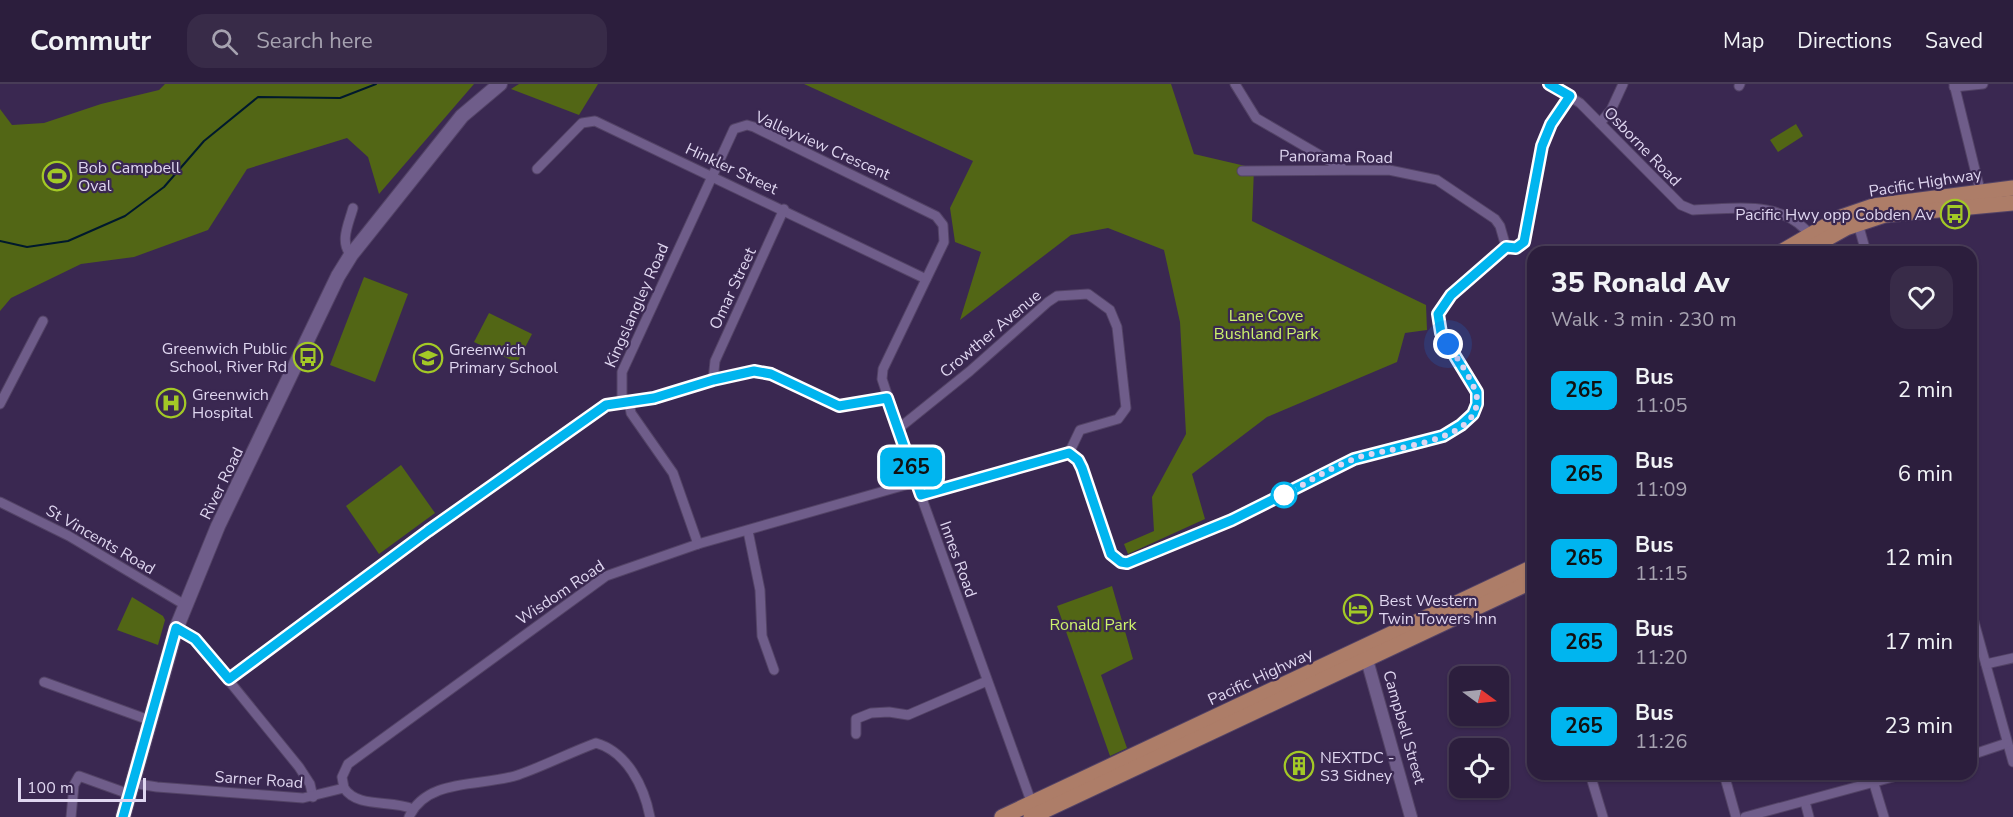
<!DOCTYPE html>
<html lang="en">
<head>
<meta charset="utf-8">
<style>
	:root { --surface:#2c1e3d; --page:#382b48; --text:#f1f3f6; --muted:#a6a2b0; --line:#483c57 }
	body { margin:0; font-family:"Nunito Sans",sans-serif; background:var(--page); color:var(--text); height:100vh; display:flex; flex-direction:column; font-size:22px; white-space:nowrap }
	* { box-sizing:border-box; margin:0 }
	p { font-size:20px; color:var(--muted) }
	.icon { flex:none; width:33px; height:33px; fill:none; stroke:currentColor; stroke-width:2; stroke-linecap:round; stroke-linejoin:round }
	.map { position:relative; flex:1; overflow:hidden }
	.side { position:absolute; left:1527px; top:162px; width:450px; height:534px; display:flex; flex-direction:column; background:var(--surface); border-radius:18px; box-shadow:0 2px 4px #0004,0 0 0 2px var(--line) }
	.side>* { flex:none }
	.badge { padding:0 12px; border-radius:9px; font-size:21px; line-height:39px }
	.needle { width:39px; rotate:105deg }
	.fabs { position:absolute; left:1449px; top:582px; display:grid; gap:12px }
	.fabs a { display:grid; place-items:center; width:60px; height:60px; border-radius:12px; background:var(--surface); box-shadow:0 2px 4px #0004,0 0 0 2px var(--line); font-size:30px }
	.scale { position:absolute; left:18px; bottom:15px; width:128px; box-sizing:border-box; padding-left:6px; border:3px solid #dfd6f0; border-top:0; font-size:16px; line-height:21px; white-space:nowrap; color:#dfd6f0; -webkit-text-stroke:4px #3a2851; paint-order:stroke }
	.you { position:absolute; width:30px; height:30px; margin:-15px; border:4px solid #fff; border-radius:50%; background:#1a73e8; box-shadow:0 0 0 9px #1a73e833 }
	.map>.badge { position:absolute; translate:-50% -50%; box-shadow:0 0 0 3px #fff }
	.round { display:grid; place-items:center; flex:none; width:63px; height:63px; border-radius:18px; background:var(--page) }
	.summary { display:flex; align-items:center; justify-content:space-between; height:102px; padding:0 24px }
	h1 { font-size:28px; font-weight:800; line-height:45px }
	ul { padding:0; list-style:none }
	li { display:flex; align-items:center; gap:18px; height:84px; padding:0 24px }
	li div { flex:1 }
	li b { display:block; font-size:22px }
	li em { font-style:normal }
	li .badge { min-width:66px; font-weight:700; text-align:center }
	header { display:flex; align-items:center; gap:36px; box-sizing:border-box; height:84px; padding:0 30px; background:var(--surface); border-bottom:2px solid var(--line) }
	header strong { font-size:28px }
	nav { display:flex; gap:33px; margin-inline-start:auto; font-size:21px }
	.search { width:420px; height:54px; background:var(--page); display:flex; align-items:center; gap:15px; box-sizing:border-box; padding:0 21px; border-radius:18px; color:var(--muted); font-size:22px }
	.map>svg:first-child { display:block }
</style>
</head>
<body>
<header>
<strong>Commutr</strong>
<div class="search"><svg class="icon" aria-label="search" viewBox="0 0 24 24"><circle cx="10" cy="10" r="6"/><path d="M15 15l6 6"/></svg>Search here</div>
<nav><a>Map</a><a>Directions</a><a>Saved</a></nav>
</header>
<div class="map">
<svg width="2013" height="733" viewBox="0 0 2013 733">
	<rect width="100%" height="100%" fill="#3a2851"/>
	<!-- green -->
	<g fill="#526615">
		<polygon points="165,0 474,0 379,110 368,73 347,54 247,85 208,146 134,173 81,180 11,214 0,227 0,25 12,41 44,39 101,20 159,6"/>
		<polygon points="519,0 598,0 579,31 511,5"/>
		<polygon points="804,0 1171,0 1194,70 1254,84 1252,137 1426,221 1427,246 1405,249 1397,278 1267,333 1192,390 1205,435 1128,470 1124,460 1154,447 1152,413 1186,350 1180,238 1164,166 1108,144 1071,151 960,236 981,168 955,158 950,124 973,77"/>
		<polygon points="1796,40 1803,52 1778,68 1770,56"/>
		<polygon points="364,193 408,210 375,298 330,281"/>
		<polygon points="489,229 532,250 517,279 474,258"/>
		<polygon points="401,381 435,429 379,470 346,422"/>
		<polygon points="1112,502 1133,575 1101,591 1127,664 1110,672 1057,522"/>
		<polygon points="132,513 163,532 165,536 158,561 117,546"/>
	</g>
	<g fill="none" stroke-linecap="round" stroke-linejoin="round">
		<!-- stream -->
		<polyline stroke="#00192d" stroke-width="2" points="0,157 27,163 68,157 125,132 164,103 204,57 258,13 340,14 376,0"/>
		<!-- minor casing -->
		<g stroke="#534366" stroke-width="11">
			<g id="minor">
				<polyline points="1235,0 1256,34 1342,84"/>
				<path d="M1549 0 1580 19 1681 121 1693 126C1736 125 1783 115 1812 153"/>
				<polyline points="1954,0 1980,106"/>
				<polyline points="1739,2 1740,0"/>
				<polyline points="1954,3 1983,0"/>
				<polyline points="1600,39 1611,26 1623,0"/>
				<polyline points="537,85 582,39 595,37 926,195"/>
				<polyline points="1242,87 1389,86 1437,96 1495,135 1500,142 1506,163"/>
				<polyline points="1857,136 1866,168"/>
				<polyline points="1506,163 1516,164 1524,158 1542,62 1551,40 1570,12"/>
				<path d="M351 171C339 158 349 139 353 124"/>
				<polyline points="713,296 715,277 784,125"/>
				<polyline points="629,317 631,329 673,389 698,460"/>
				<polyline points="622,318 622,288 734,45 747,41 754,43 936,132 943,141 944,158 883,285 882,295 916,398 1032,720"/>
				<polyline points="0,320 43,237"/>
				<polyline points="898,345 970,287 1048,218 1057,212 1088,210 1110,226 1117,243 1126,324 1118,335 1080,346 1069,369"/>
				<polyline points="921,411 1069,369 1078,376 1082,384 1111,469 1121,478 1127,479 1232,436 1354,375 1426,358 1449,349 1473,330 1477,320 1477,308 1441,249 1438,230 1451,211 1506,163"/>
				<polyline points="0,418 69,452 185,521"/>
				<polyline points="748,447 760,506 762,552 774,586"/>
				<polyline points="1971,527 2013,678"/>
				<polyline points="176,545 195,555 299,683 310,700 313,713"/>
				<polyline points="1986,580 2013,574"/>
				<polyline points="229,595 428,447 606,321 653,314 713,296 754,287 771,290 839,322 887,314"/>
				<polyline points="44,598 149,636"/>
				<polyline points="856,650 856,635 871,629 889,628 908,631 987,597"/>
				<polyline points="1971,671 2007,659"/>
				<polyline points="1590,690 1603,733"/>
				<polyline points="1724,690 1736,733"/>
				<polyline points="1871,690 1884,733"/>
				<path d="M132 699 157 703 303 714 344 704C358 725 391 715 413 725"/>
				<polyline points="344,704 342,693 348,680 606,492 698,460 916,398"/>
				<polyline points="1805,718 1809,733"/>
				<polyline points="71,733 74,701 79,692 129,710"/>
				<path d="M409 733C427 693 483 703 518 691 544 682 569 669 596 659 627 668 644 702 650 733"/>
				<polyline points="1745,733 1904,690"/>
			</g>
		</g>
		<!-- tertiary casing -->
		<g stroke="#534366" stroke-width="14">
			<polyline id="tertiary" points="1367,576 1411,733"/>
		</g>
		<!-- secondary casing -->
		<g stroke="#534366" stroke-width="16">
			<polyline id="secondary" points="123,733 176,545 218,442 338,192 351,171 462,32 500,0"/>
		</g>
		<!-- primary casing -->
		<g stroke="#534366" stroke-width="17">
			<g id="primary">
				<polyline points="1781,168 1841,133 1873,122 2013,104"/>
				<polyline points="1803,168 1846,144 1885,131 2013,119"/>
				<polyline points="1002,733 1533,483"/>
				<polyline points="1031,733 1533,497"/>
			</g>
		</g>
		<!-- minor -->
		<use href="#minor" stroke="#6f5d8a" stroke-width="9"/>
		<!-- tertiary -->
		<use href="#tertiary" stroke="#6f5d8a" stroke-width="12"/>
		<!-- secondary -->
		<use href="#secondary" stroke="#6f5d8a" stroke-width="14"/>
		<!-- primary -->
		<use href="#primary" stroke="#ad7d68" stroke-width="15"/>
	</g>
	<g fill="none" stroke-linecap="round" stroke-linejoin="round">
		<!-- line casing -->
		<g stroke="#fff" stroke-width="14">
			<polyline id="line" points="123,733 176,544 195,555 229,595 428,447 606,321 654,314 713,296 754,287 771,290 839,322 887,314 921,411 1069,369 1078,376 1082,384 1111,470 1121,478 1127,479 1232,436 1354,375 1443,352 1461,341 1473,330 1477,320 1477,308 1441,249 1438,230 1451,211 1506,163 1516,164 1524,158 1542,62 1551,40 1570,12 1549,0"/>
		</g>
		<!-- line -->
		<use href="#line" stroke="#00b5ef" stroke-width="9"/>
		<!-- walk -->
		<path stroke="#dfd6f0" stroke-width="6" stroke-dasharray="0 10.8" d="M1284 411C1307 399 1330 384 1354 375 1384 363 1475 361 1477 317 1478 302 1456 273 1448 260"/>
	</g>
	<!-- icons -->
	<defs>
		<g id="stadium-ring" transform="scale(1.5)"><circle r="9.5" fill="#3a2851" stroke="#a3c926" stroke-width="1.5"/><path d="M0-5a6.5 5 0 1 0 0 10a6.5 5 0 1 0 0-10ZM-3.5-1.8h7v3.6h-7Z" fill="#a3c926"/></g>
		<g id="bus-ring" transform="scale(1.5)"><circle r="9.5" fill="#3a2851" stroke="#a3c926" stroke-width="1.5"/><path d="M-5-6H5V4H4V6H2V4H-2V6H-4V4H-5ZM-3.5-4V0h7V-4ZM-3.5 1.2v1.5H-2V1.2ZM2 1.2v1.5H3.5V1.2Z" fill="#a3c926"/></g>
		<g id="school-ring" transform="scale(1.5)"><circle r="9.5" fill="#3a2851" stroke="#a3c926" stroke-width="1.5"/><path d="M0-5L7-2L0 1L-7-2ZM-4 1L0 2.5L4 1V4Q0 6-4 4Z" fill="#a3c926"/></g>
		<g id="hospital-ring" transform="scale(1.5)"><circle r="9.5" fill="#3a2851" stroke="#a3c926" stroke-width="1.5"/><path d="M-5-5h3v3.5h4V-5h3V5h-3V1.5h-4V5h-3Z" fill="#a3c926"/></g>
		<g id="hotel-ring" transform="scale(1.5)"><circle r="9.5" fill="#3a2851" stroke="#a3c926" stroke-width="1.5"/><path d="M-6-4.5h1.5V1H6V5H4.5V3h-9V5H-6ZM-4 0a1.8 1.8 0 1 1 3.6 0ZM.5 0V-2.5h3Q6-2.5 6 0Z" fill="#a3c926"/></g>
		<g id="building-ring" transform="scale(1.5)"><circle r="9.5" fill="#3a2851" stroke="#a3c926" stroke-width="1.5"/><path d="M-4-6H4V6H1V3H-1V6H-4ZM-2.5-4.3h1.7v1.8h-1.7ZM.8-4.3h1.7v1.8H.8ZM-2.5-1h1.7V.8h-1.7ZM.8-1h1.7V.8H.8Z" fill="#a3c926"/></g>
	</defs>
	<g fill-rule="evenodd">
		<use href="#stadium-ring" x="57" y="92"/>
		<use href="#bus-ring" x="1955" y="130"/>
		<use href="#bus-ring" x="308" y="273"/>
		<use href="#school-ring" x="428" y="274"/>
		<use href="#hospital-ring" x="171" y="319"/>
		<use href="#hotel-ring" x="1358" y="525"/>
		<use href="#building-ring" x="1299" y="682"/>
	</g>
	<!-- markers -->
	<circle fill="#fff" stroke="#00b5ef" stroke-width="3" cx="1284" cy="411" r="12"/>
	<g text-anchor="middle" stroke-width="4.5" stroke-linejoin="round" paint-order="stroke">
		<!-- street labels -->
		<g font-size="16" fill="#dfd6f0" stroke="#3a2851">
			<text transform="translate(823 61) rotate(24)" y="6">Valleyview Crescent</text>
			<text transform="translate(1643 62) rotate(46)" y="6">Osborne Road</text>
			<text transform="translate(1336 72) rotate(1)" y="6">Panorama Road</text>
			<text transform="translate(732 84) rotate(25)" y="6">Hinkler Street</text>
			<text transform="translate(1925 98) rotate(-9)" y="6">Pacific Highway</text>
			<text transform="translate(732 204) rotate(-65)" y="6">Omar Street</text>
			<text transform="translate(636 221) rotate(-66)" y="6">Kingslangley Road</text>
			<text transform="translate(990 249) rotate(-40)" y="6">Crowther Avenue</text>
			<text transform="translate(221 399) rotate(-64)" y="6">River Road</text>
			<text transform="translate(101 455) rotate(30)" y="6">St Vincents Road</text>
			<text transform="translate(959 475) rotate(70)" y="6">Innes Road</text>
			<text transform="translate(560 508) rotate(-34)" y="6">Wisdom Road</text>
			<text transform="translate(1260 592) rotate(-25)" y="6">Pacific Highway</text>
			<text transform="translate(1405 643) rotate(74)" y="6">Campbell Street</text>
			<text transform="translate(259 695) rotate(4)" y="6">Sarner Road</text>
		</g>
		<!-- poi labels -->
		<g font-size="16" fill="#dfd6f0" stroke="#3a2851" text-anchor="start">
			<text x="78" y="89">Bob Campbell<tspan x="78" dy="18">Oval</tspan></text>
			<text x="1934" y="136" text-anchor="end">Pacific Hwy opp Cobden Av</text>
			<text x="287" y="270" text-anchor="end">Greenwich Public<tspan x="287" dy="18">School, River Rd</tspan></text>
			<text x="449" y="271">Greenwich<tspan x="449" dy="18">Primary School</tspan></text>
			<text x="192" y="316">Greenwich<tspan x="192" dy="18">Hospital</tspan></text>
			<text x="1379" y="522">Best Western<tspan x="1379" dy="18">Twin Towers Inn</tspan></text>
			<text x="1320" y="679">NEXTDC -<tspan x="1320" dy="18">S3 Sidney</tspan></text>
		</g>
		<!-- park labels -->
		<g font-size="16" fill="#cdf26c" stroke="#3a2851">
			<text x="1266" y="237">Lane Cove<tspan x="1266" dy="18">Bushland Park</tspan></text>
			<text x="1093" y="546">Ronald Park</text>
		</g>
	</g>
</svg>
<div class="fabs">
<a><svg class="needle" viewBox="-14 -14 28 28"><path d="M0-13l5 13h-10z" fill="#e53935"/><path d="M0 13l5-13h-10z" fill="#a6a2b0"/></svg></a>
<a><svg class="icon" aria-label="locate" viewBox="0 0 24 24"><circle cx="12" cy="12" r="6"/><path d="M12 2v4M12 18v4M2 12h4M18 12h4"/></svg></a>
</div>
<div class="scale">100 m</div>
<div class="you" style="left:1448px;top:260px"></div>
<b class="badge" style="left:911px;top:383px;background:#00b5ef;color:#111">265</b>
<section class="side">
<div class="summary"><div><h1>35 Ronald Av</h1><p>Walk · 3 min · 230 m</p></div><a class="round"><svg class="icon" aria-label="heart" viewBox="0 0 24 24"><path d="M12 20l-8-8c-3-5 5-10 8-4 3-6 11-1 8 4z"/></svg></a></div>
<ul>
<li><span class="badge" style="background:#00b5ef;color:#111">265</span><div><b>Bus</b><p>11:05</p></div><em>2 min</em></li>
<li><span class="badge" style="background:#00b5ef;color:#111">265</span><div><b>Bus</b><p>11:09</p></div><em>6 min</em></li>
<li><span class="badge" style="background:#00b5ef;color:#111">265</span><div><b>Bus</b><p>11:15</p></div><em>12 min</em></li>
<li><span class="badge" style="background:#00b5ef;color:#111">265</span><div><b>Bus</b><p>11:20</p></div><em>17 min</em></li>
<li><span class="badge" style="background:#00b5ef;color:#111">265</span><div><b>Bus</b><p>11:26</p></div><em>23 min</em></li>
</ul>
</section>
</div>
</body>
</html>
